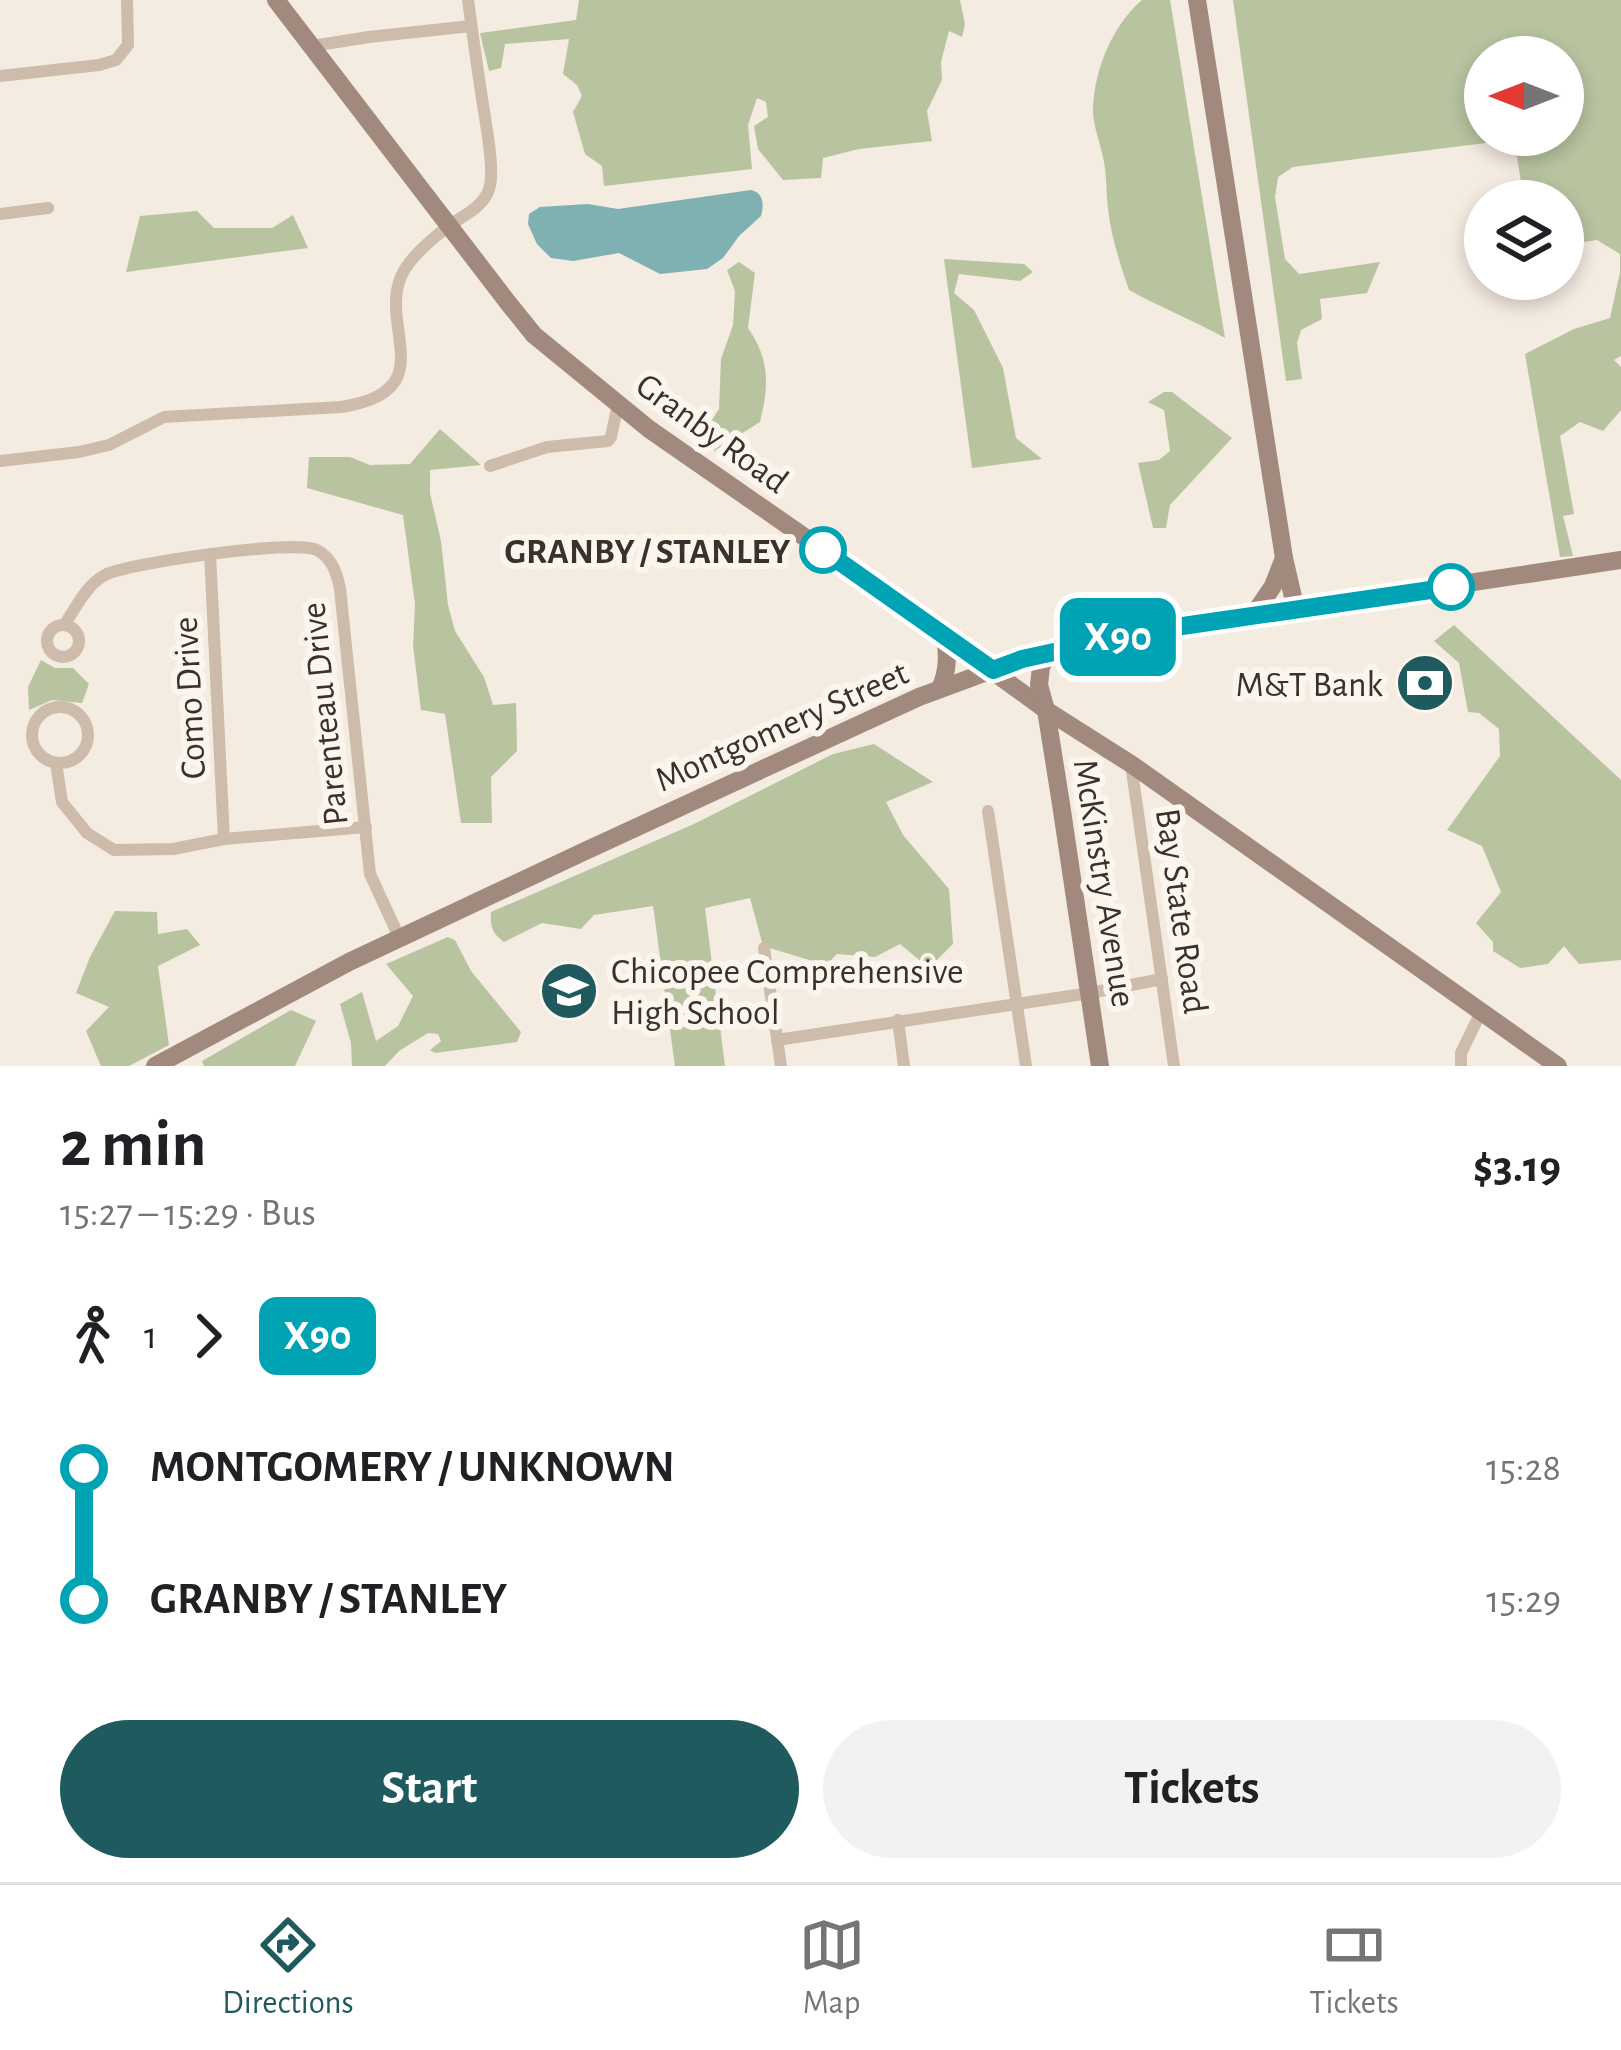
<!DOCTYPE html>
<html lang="en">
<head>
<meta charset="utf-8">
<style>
	:root { --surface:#fff; --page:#f2f2f2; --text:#202124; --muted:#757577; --line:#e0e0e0; --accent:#1f5a5e }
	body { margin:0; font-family:"Alegreya Sans",sans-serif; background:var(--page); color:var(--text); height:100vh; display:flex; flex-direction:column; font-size:45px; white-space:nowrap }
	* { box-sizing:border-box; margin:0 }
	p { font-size:39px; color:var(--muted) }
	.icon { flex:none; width:66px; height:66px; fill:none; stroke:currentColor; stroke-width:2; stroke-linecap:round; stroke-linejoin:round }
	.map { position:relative; height:1066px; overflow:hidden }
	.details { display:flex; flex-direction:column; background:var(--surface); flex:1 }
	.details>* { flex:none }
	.badge { padding:0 24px; border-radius:18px; font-size:42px; line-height:78px }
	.needle { width:78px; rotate:270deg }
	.controls { position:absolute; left:1464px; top:36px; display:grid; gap:24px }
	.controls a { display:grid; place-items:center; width:120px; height:120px; border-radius:50%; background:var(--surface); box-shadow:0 6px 18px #0003; font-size:60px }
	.map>.badge { position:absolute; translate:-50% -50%; box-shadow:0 0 0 6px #fff }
	.legs { display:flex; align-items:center; gap:18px; height:132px; padding:0 60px; font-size:39px }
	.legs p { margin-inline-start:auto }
	.overview { display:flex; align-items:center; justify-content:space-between; height:204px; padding:0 60px }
	h1 { font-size:66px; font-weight:700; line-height:90px }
	.button { display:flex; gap:24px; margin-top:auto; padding:24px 60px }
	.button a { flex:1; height:138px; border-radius:72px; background:var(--accent); color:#fff; font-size:48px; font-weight:700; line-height:138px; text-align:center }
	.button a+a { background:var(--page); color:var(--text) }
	ul { padding:0 60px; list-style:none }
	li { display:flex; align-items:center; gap:42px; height:132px; font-size:45px }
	li i { display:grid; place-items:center; width:18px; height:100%; margin:0 15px; background:currentColor }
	li i::after { content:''; width:30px; height:30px; margin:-15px; border:9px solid; border-radius:50%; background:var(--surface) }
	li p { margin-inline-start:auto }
	li:first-child i { background:linear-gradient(#0000 50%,currentColor 0) }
	li:last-child i { background:linear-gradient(currentColor 50%,#0000 0) }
	.tabs { display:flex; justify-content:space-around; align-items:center; height:168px; border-top:3px solid var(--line); background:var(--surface); font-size:33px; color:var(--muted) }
	.tabs a { display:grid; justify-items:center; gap:6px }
	.tabs .on { color:var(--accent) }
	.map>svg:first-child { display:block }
</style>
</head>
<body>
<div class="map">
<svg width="1621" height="1066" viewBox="0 0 1621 1066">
	<rect width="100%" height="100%" fill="#f4ebe1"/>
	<!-- green -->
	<g fill="#b8c4a0" fill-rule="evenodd">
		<polygon points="579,0 960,0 965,24 962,37 949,31 941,62 942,80 927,111 932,141 859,149 823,158 821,178 783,180 758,149 754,126 768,117 766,102 757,98 748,125 752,169 604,186 602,166 585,154 573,112 582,96 577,85 563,74 569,39 505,44 501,68 489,71 480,33 576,20"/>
		<path d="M1142 0H1170L1225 338C1193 320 1161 308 1129 290 1120 264 1111 236 1108 209 1106 193 1107 177 1104 162 1101 144 1092 125 1093 107 1095 69 1112 26 1142 0Z"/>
		<path d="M1233 0H1621V356L1614 360 1621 367V410L1603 431 1580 422 1560 436 1574 514 1563 516 1573 556 1560 557 1525 354 1574 329 1610 318 1620 272V254L1597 240 1563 245V201H1524L1517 157 1494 142 1293 167 1278 177 1275 197 1285 259 1299 274 1380 262 1367 293 1320 299 1322 319 1301 330 1297 343 1302 379 1286 381ZM1485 57H1563V135H1485Z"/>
		<polygon points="197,211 214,228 272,228 293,215 308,248 126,272 140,216"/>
		<polygon points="944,259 1024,264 1033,272 1020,281 959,274 954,293 974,310 1003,368 1016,438 1042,459 972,468"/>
		<path d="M739 262 755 273 748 328C770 360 769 385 760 422L714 451 701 437 719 409 721 359 733 325 735 291 727 270Z"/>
		<polygon points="1164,392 1172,392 1232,438 1170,505 1166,528 1153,528 1138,463 1159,460 1170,451 1164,410 1148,402"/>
		<polygon points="440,429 481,465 430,470 430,493 441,541 448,605 455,631 484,677 493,705 516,703 517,751 491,777 492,823 461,823 445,714 421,710 413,646 415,604 403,515 307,488 309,457 350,457 370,465 410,464"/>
		<polygon points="1454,625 1621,780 1621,960 1579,964 1564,946 1548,964 1520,968 1493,951 1493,942 1476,923 1501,892 1482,846 1447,830 1500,756 1499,729 1479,713 1468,712 1459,663 1434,641"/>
		<polygon points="41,660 55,668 73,668 89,684 82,703 52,700 29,710 28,687"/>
		<path d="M874 744 933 782 886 802 903 835 949 889 953 944 929 968 900 944 875 957 837 954 826 965 763 946 750 898 705 908 725 1066H675L653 906 594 915 581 929 542 923 504 942C492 933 490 927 491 912L694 824 833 754Z"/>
		<polygon points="115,911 157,912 158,934 187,929 200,945 158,966 169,1045 129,1066 101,1066 86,1031 109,1007 76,993 90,957"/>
		<polygon points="448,937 455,940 471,971 521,1032 517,1042 435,1053 430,1050 441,1041 438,1034 428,1033 399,1051 385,1066 352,1066 351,1043 340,1004 362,992 376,1041 398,1026 413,996 386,964"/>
		<polygon points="291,1010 316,1021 295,1066 204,1066 202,1061"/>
	</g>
	<!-- water -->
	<path fill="#7fb0b2" d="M751 190C764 193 764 205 761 216L739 236 723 258 707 269 660 274 619 253 573 261 551 258 537 244 528 224 529 214 540 207 588 204 618 209Z"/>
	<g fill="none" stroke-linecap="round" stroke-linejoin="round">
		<!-- street -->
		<g stroke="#cdbbac" stroke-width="12">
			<polyline points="312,46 369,37 471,26"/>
			<polyline points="0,76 99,65 116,60 128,45 127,0"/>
			<polyline points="0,214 48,208"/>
			<path d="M0 461 79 452 109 445 164 417 341 407C448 391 372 321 405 269 415 253 436 235 452 224 464 215 480 208 487 194 490 188 491 182 491 176 492 155 487 132 484 111 478 74 473 37 468 0"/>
			<polyline points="490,466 547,447 608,441 611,437 618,404"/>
			<polyline points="210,554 224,839"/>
			<path d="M64 625C76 608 86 585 105 575 129 563 295 539 317 550 332 558 337 573 340 589L370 874 400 939"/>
			<circle cx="63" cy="641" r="16"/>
			<circle cx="60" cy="735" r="28"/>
			<polyline points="56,763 62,802 87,833 114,850 173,849 224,839 366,827"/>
			<polyline points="1131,764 1174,1066"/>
			<polyline points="988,811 1026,1066"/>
			<polyline points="764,948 781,1066"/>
			<polyline points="898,1020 904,1066"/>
			<polyline points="777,1040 1090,993 1162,979"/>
			<polyline points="1461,1066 1461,1053 1481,1012"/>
		</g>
		<!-- secondary -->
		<g stroke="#a18a7d" stroke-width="18">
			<polyline points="276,0 509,304 534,335 649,429 875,586 1046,710 1131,764 1558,1066"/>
			<polyline points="1197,0 1284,558 1296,610"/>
			<polyline points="1252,617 1273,586 1284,558"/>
			<polyline points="1048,653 1041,667 1039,685 1046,710 1061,804 1100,1066"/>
			<path d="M940 689C948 671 948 656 945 636"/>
			<polyline points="155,1066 349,962 583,852 919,697 1022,659 1155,630 1621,560"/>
		</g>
	</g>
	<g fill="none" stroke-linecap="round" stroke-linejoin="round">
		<!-- line-1 casing -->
		<g stroke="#fff" stroke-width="27">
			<polyline id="line-1" points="823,550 993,670 1022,659 1155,630 1451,587"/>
		</g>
		<!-- line-1 -->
		<use href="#line-1" stroke="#00a3b4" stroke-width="18"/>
	</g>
	<!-- icons -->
	<defs>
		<g id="bank-disc" transform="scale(3)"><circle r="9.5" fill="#1f5a5e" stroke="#fbf5ee"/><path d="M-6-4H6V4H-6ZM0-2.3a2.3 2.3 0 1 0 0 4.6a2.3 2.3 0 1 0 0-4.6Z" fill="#fff"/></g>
		<g id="school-disc" transform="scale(3)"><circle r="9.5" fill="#1f5a5e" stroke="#fbf5ee"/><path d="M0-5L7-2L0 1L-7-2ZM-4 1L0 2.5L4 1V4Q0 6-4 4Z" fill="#fff"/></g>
	</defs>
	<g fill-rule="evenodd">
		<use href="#bank-disc" x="1425" y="683"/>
		<use href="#school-disc" x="569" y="991"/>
	</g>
	<!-- markers -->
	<g fill="#fff" stroke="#00a3b4" stroke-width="6">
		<circle cx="823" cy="550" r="21"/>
		<circle cx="1451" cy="587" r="21"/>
	</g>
	<g text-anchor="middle" stroke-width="12" stroke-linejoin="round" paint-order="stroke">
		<!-- street labels -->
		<g font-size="36" fill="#3b302b" stroke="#fbf5ee">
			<text transform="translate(713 432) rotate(36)" y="13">Granby Road</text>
			<text transform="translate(188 698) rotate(-93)" y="13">Como Drive</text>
			<text transform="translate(323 714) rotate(-96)" y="13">Parenteau Drive</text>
			<text transform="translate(781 725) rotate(-24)" y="13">Montgomery Street</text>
			<text transform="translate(1106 883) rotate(81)" y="13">McKinstry Avenue</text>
			<text transform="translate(1183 911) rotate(82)" y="13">Bay State Road</text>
		</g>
		<!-- stop labels -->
		<g font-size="36" font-weight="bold" fill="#3b302b" stroke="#fbf5ee" text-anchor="end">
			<text x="790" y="563">GRANBY / STANLEY</text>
		</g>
		<!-- poi labels -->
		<g font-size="36" fill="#3b302b" stroke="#fbf5ee" text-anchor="end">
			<text x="1383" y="696">M&amp;T Bank</text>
			<text x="611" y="983" text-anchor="start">Chicopee Comprehensive<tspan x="611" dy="41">High School</tspan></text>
		</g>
	</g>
</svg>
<div class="controls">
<a><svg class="needle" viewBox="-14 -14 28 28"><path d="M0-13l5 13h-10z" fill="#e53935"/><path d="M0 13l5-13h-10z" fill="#757577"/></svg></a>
<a><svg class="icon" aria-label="layers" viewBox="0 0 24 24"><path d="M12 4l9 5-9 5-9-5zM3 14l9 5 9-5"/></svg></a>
</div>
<b class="badge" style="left:1118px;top:637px;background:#00a3b4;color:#fff">X90</b>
</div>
<section class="details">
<div class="overview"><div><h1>2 min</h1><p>15:27 – 15:29 · Bus</p></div><b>$3.19</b></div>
<div class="legs"><svg class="icon" aria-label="walk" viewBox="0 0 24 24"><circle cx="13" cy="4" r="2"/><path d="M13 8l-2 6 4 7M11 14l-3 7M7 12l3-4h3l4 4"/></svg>1<svg class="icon" aria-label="forward" viewBox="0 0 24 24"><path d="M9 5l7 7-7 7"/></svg><b class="badge" style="background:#00a3b4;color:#fff">X90</b></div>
<ul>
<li><i style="color:#00a3b4"></i><b>MONTGOMERY / UNKNOWN</b><p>15:28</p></li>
<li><i style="color:#00a3b4"></i><b>GRANBY / STANLEY</b><p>15:29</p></li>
</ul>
<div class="button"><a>Start</a><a>Tickets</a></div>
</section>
<nav class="tabs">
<a class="on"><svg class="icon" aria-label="directions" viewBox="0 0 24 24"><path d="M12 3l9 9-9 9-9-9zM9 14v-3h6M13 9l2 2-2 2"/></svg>Directions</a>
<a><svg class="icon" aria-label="map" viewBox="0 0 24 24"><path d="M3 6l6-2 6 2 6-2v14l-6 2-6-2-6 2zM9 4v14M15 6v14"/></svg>Map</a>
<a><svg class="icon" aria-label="tickets" viewBox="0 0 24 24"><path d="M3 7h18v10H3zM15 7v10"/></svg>Tickets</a>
</nav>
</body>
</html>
